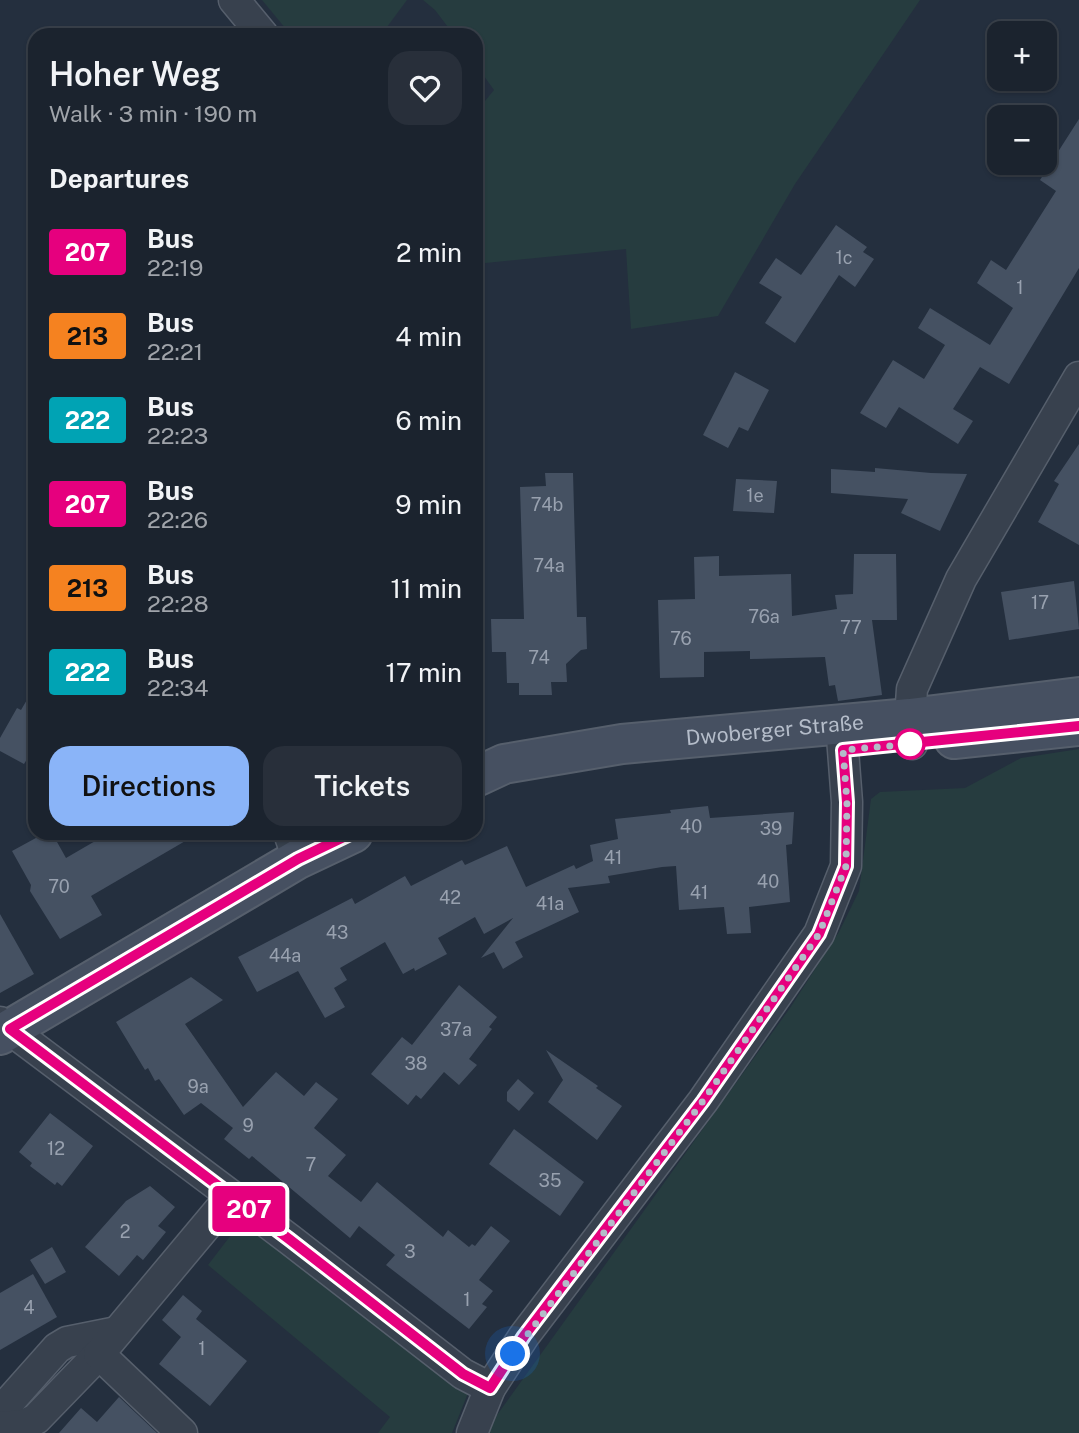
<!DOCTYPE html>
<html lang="en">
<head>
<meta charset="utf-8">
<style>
	:root { --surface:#1b232e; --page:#282f3a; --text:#f1f3f6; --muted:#a0a4aa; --line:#39404a; --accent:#8ab4f8 }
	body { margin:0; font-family:"Public Sans",sans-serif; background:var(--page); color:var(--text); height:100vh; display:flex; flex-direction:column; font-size:26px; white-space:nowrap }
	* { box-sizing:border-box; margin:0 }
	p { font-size:23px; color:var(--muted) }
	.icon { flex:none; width:38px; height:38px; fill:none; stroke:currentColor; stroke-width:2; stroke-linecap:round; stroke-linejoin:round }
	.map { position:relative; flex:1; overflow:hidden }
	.drawer { position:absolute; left:28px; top:28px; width:455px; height:812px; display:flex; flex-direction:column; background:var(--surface); border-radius:21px; box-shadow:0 2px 5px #0004,0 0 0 2px var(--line) }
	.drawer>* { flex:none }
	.badge { padding:0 14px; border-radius:5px; font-size:24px; line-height:46px }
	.tools { position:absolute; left:987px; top:21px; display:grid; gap:14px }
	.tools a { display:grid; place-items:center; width:70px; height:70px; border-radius:14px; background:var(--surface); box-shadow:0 2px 5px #0004,0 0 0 2px var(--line); font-size:35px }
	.you { position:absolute; width:35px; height:35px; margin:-18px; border:5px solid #fff; border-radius:50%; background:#1a73e8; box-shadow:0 0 0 10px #1a73e833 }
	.map>.badge { position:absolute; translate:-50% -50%; box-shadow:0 0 0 4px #fff }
	h2 { padding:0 21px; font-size:26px; line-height:63px }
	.round { display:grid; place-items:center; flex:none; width:74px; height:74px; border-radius:21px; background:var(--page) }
	.head { display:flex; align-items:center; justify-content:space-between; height:119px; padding:0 21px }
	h1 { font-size:33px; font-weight:600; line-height:52px }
	.button { display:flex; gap:14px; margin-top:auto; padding:14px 21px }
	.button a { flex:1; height:80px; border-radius:21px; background:var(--accent); color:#111; font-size:28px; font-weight:600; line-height:80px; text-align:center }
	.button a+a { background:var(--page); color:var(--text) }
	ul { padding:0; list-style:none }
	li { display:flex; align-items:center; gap:21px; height:84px; padding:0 21px }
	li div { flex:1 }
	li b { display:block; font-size:26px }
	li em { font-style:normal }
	li .badge { min-width:77px; font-weight:700; text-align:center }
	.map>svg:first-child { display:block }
</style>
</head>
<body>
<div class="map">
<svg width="1079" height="1433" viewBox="0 0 1079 1433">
	<rect width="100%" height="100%" fill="#242f3e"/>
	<!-- green -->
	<g fill="#263c3f">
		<polygon points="262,0 407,0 381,35 291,35"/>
		<polygon points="423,0 920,0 795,184 718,316 631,329 626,249 476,264 476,112 494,90 476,65 476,35 454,35 435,10"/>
		<polygon points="1079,749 1079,1433 489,1433 497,1415 790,1008 839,932 859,891 871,799 880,792 965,788 1021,758"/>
		<polygon points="241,1222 468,1393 452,1433 378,1433 390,1417 208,1265"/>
	</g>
	<!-- building -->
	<g fill="#455162">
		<polygon points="1079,119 1079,268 1009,384 980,367 953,409 973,421 958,444 899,407 886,428 860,413 893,360 924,379 945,345 918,328 930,308 990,345 1013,308 977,283 991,260 1006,270 1056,191 1040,180"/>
		<polygon points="836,225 867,247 863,252 874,259 855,287 839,275 795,343 765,323 782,297 759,283 776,258 801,275"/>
		<polygon points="735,372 769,390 748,431 739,427 728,448 703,435"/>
		<polygon points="1079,444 1079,545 1038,522 1059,484 1054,481"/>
		<polygon points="875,468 931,473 967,474 940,531 901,513 908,499 831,493 831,469 875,472"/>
		<polygon points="545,473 573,473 577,617 586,617 587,649 581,650 566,664 567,682 551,682 552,695 519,695 519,683 507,683 506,652 492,652 491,619 524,619 520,487 546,486"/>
		<polygon points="736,479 777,481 774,513 733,511"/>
		<polygon points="854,554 896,554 897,620 872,620 882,695 838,701 835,685 829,686 825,657 750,659 750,651 704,652 704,677 660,678 658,600 695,599 694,557 719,556 719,576 791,574 792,616 837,609 835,595 853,594"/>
		<polygon points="1074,581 1079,629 1009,640 1001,592"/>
		<polygon points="35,686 35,746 24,764 0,751 0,738 17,708 21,710"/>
		<polygon points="708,806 710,818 794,812 792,844 786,845 790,902 749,907 751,933 727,934 724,907 679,910 676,866 662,867 608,876 610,883 568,888 579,912 515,942 523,957 503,969 494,952 481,958 513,918 484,934 475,917 438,938 447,954 415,971 414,968 403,974 385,942 340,968 347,980 334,988 345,1007 325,1018 298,971 257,992 238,957 352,898 355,904 405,876 411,886 462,860 465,865 507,846 526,887 574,865 576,869 593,861 590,845 618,839 615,819 671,813 670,810"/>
		<polygon points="45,833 52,833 66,858 109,833 199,833 91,896 102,915 60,939 30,891 31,885 12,851"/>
		<polygon points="0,914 34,974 0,993"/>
		<polygon points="191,977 223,1000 185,1024 243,1107 276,1072 304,1096 316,1082 338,1099 314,1128 346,1155 328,1176 361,1202 377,1182 443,1237 448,1230 469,1247 472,1244 475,1246 491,1226 510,1241 479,1280 493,1291 482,1304 487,1307 469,1329 386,1265 395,1255 359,1226 350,1238 252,1156 249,1159 224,1139 233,1128 201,1103 184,1115 159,1079 155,1081 148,1068 145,1070 116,1022"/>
		<polygon points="459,985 497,1017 489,1027 492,1029 469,1059 477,1065 459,1085 444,1072 421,1099 416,1095 408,1105 371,1074 402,1037 412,1045"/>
		<polygon points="546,1050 598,1086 596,1088 622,1106 597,1140 548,1102 563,1080"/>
		<polygon points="518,1079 534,1093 519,1111 507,1101 507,1092"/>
		<polygon points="50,1113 93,1146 62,1186 57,1182 55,1185 30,1166 32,1163 19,1152"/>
		<polygon points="514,1129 584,1182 560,1216 489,1164"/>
		<polygon points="150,1186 175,1207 158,1226 166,1232 143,1260 137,1255 119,1276 85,1247 126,1201"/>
		<polygon points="52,1247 66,1272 45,1284 30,1260"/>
		<polygon points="33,1274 57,1317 0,1350 0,1293"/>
		<polygon points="183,1295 202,1311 196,1319 247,1361 210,1406 159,1364 181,1337 162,1320"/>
		<polygon points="119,1397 157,1433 59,1433 81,1408 97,1422"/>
	</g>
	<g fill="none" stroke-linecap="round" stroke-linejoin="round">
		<!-- street casing -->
		<g stroke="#565f6c" stroke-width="33">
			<g id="street">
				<polyline points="234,0 263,35"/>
				<polyline points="912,744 910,718 912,689 961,579 1079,377"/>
				<polyline points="289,833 298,859"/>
				<polyline points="0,1022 289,1239 463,1374 490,1388"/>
				<polyline points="0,1412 57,1348 67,1342 117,1332"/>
				<polyline points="0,1427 23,1425 36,1419 99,1354"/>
				<polyline points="182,1433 99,1354 231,1196"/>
				<polyline points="472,1433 490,1388 524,1336 703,1101 819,934 846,866 847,802 841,724"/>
			</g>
		</g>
		<!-- secondary casing -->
		<g stroke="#565f6c" stroke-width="42">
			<g id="secondary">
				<polyline points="954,739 1079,726"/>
				<path id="s1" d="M476 777 504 764 622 744 910 718 1079 697"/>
				<polyline points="0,1035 298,859 353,833"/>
			</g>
		</g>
		<!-- street -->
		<use href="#street" stroke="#38414e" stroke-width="30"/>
		<!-- secondary -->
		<use href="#secondary" stroke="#465061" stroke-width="38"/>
	</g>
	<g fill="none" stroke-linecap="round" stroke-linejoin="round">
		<!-- line casing -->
		<g stroke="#fff" stroke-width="16">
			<polyline id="line" points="352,833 298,859 10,1029 289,1239 463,1374 490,1388 524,1336 703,1101 819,934 846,866 847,802 843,750 1079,726"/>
		</g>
		<!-- line -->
		<use href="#line" stroke="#e6007e" stroke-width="10"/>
		<!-- walk -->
		<polyline stroke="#b4bcc9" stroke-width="7" stroke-dasharray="0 12.6" points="513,1354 703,1101 819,934 846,866 847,802 843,750 912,744 910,744"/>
	</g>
	<!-- markers -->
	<circle fill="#fff" stroke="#e6007e" stroke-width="3.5" cx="910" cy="744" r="14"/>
	<g text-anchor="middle" stroke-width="7" stroke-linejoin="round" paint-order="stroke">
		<!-- number labels -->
		<g font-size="18" fill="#98a1af">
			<text x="844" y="264">1c</text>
			<text x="1020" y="294">1</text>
			<text x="755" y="502">1e</text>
			<text x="547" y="511">74b</text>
			<text x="549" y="572">74a</text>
			<text x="1040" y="609">17</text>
			<text x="764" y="623">76a</text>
			<text x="851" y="634">77</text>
			<text x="681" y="645">76</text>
			<text x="539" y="664">74</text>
			<text x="691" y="833">40</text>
			<text x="771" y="835">39</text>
			<text x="613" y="864">41</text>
			<text x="768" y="888">40</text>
			<text x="59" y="893">70</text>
			<text x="699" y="899">41</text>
			<text x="450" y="904">42</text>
			<text x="550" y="910">41a</text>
			<text x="337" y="939">43</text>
			<text x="285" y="962">44a</text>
			<text x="456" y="1036">37a</text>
			<text x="416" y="1070">38</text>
			<text x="198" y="1093">9a</text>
			<text x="248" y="1132">9</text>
			<text x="56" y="1155">12</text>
			<text x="311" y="1171">7</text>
			<text x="550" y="1187">35</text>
			<text x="125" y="1238">2</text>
			<text x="410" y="1258">3</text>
			<text x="467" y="1306">1</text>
			<text x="29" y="1314">4</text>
			<text x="202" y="1355">1</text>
		</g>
		<!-- street labels -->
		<g font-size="21" fill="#b4bcc9" stroke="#1d2633">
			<text dy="7" stroke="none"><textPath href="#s1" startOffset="304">Dwoberger Straße</textPath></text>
		</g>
	</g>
</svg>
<div class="tools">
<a>+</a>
<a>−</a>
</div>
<div class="you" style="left:513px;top:1354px"></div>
<b class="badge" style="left:249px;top:1209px;background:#e6007e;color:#fff">207</b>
<section class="drawer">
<div class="head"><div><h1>Hoher Weg</h1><p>Walk · 3 min · 190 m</p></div><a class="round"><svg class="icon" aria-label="heart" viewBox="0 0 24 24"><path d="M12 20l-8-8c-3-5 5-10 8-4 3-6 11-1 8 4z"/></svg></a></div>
<h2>Departures</h2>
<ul>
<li><span class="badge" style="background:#e6007e;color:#fff">207</span><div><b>Bus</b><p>22:19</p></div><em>2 min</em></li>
<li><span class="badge" style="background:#f58220;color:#111">213</span><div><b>Bus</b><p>22:21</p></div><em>4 min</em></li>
<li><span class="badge" style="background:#00a3b4;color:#fff">222</span><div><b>Bus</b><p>22:23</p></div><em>6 min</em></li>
<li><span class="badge" style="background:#e6007e;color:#fff">207</span><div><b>Bus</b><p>22:26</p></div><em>9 min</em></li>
<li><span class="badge" style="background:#f58220;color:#111">213</span><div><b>Bus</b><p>22:28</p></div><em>11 min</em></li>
<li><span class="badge" style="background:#00a3b4;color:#fff">222</span><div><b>Bus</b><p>22:34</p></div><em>17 min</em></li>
</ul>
<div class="button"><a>Directions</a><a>Tickets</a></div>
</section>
</div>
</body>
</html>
